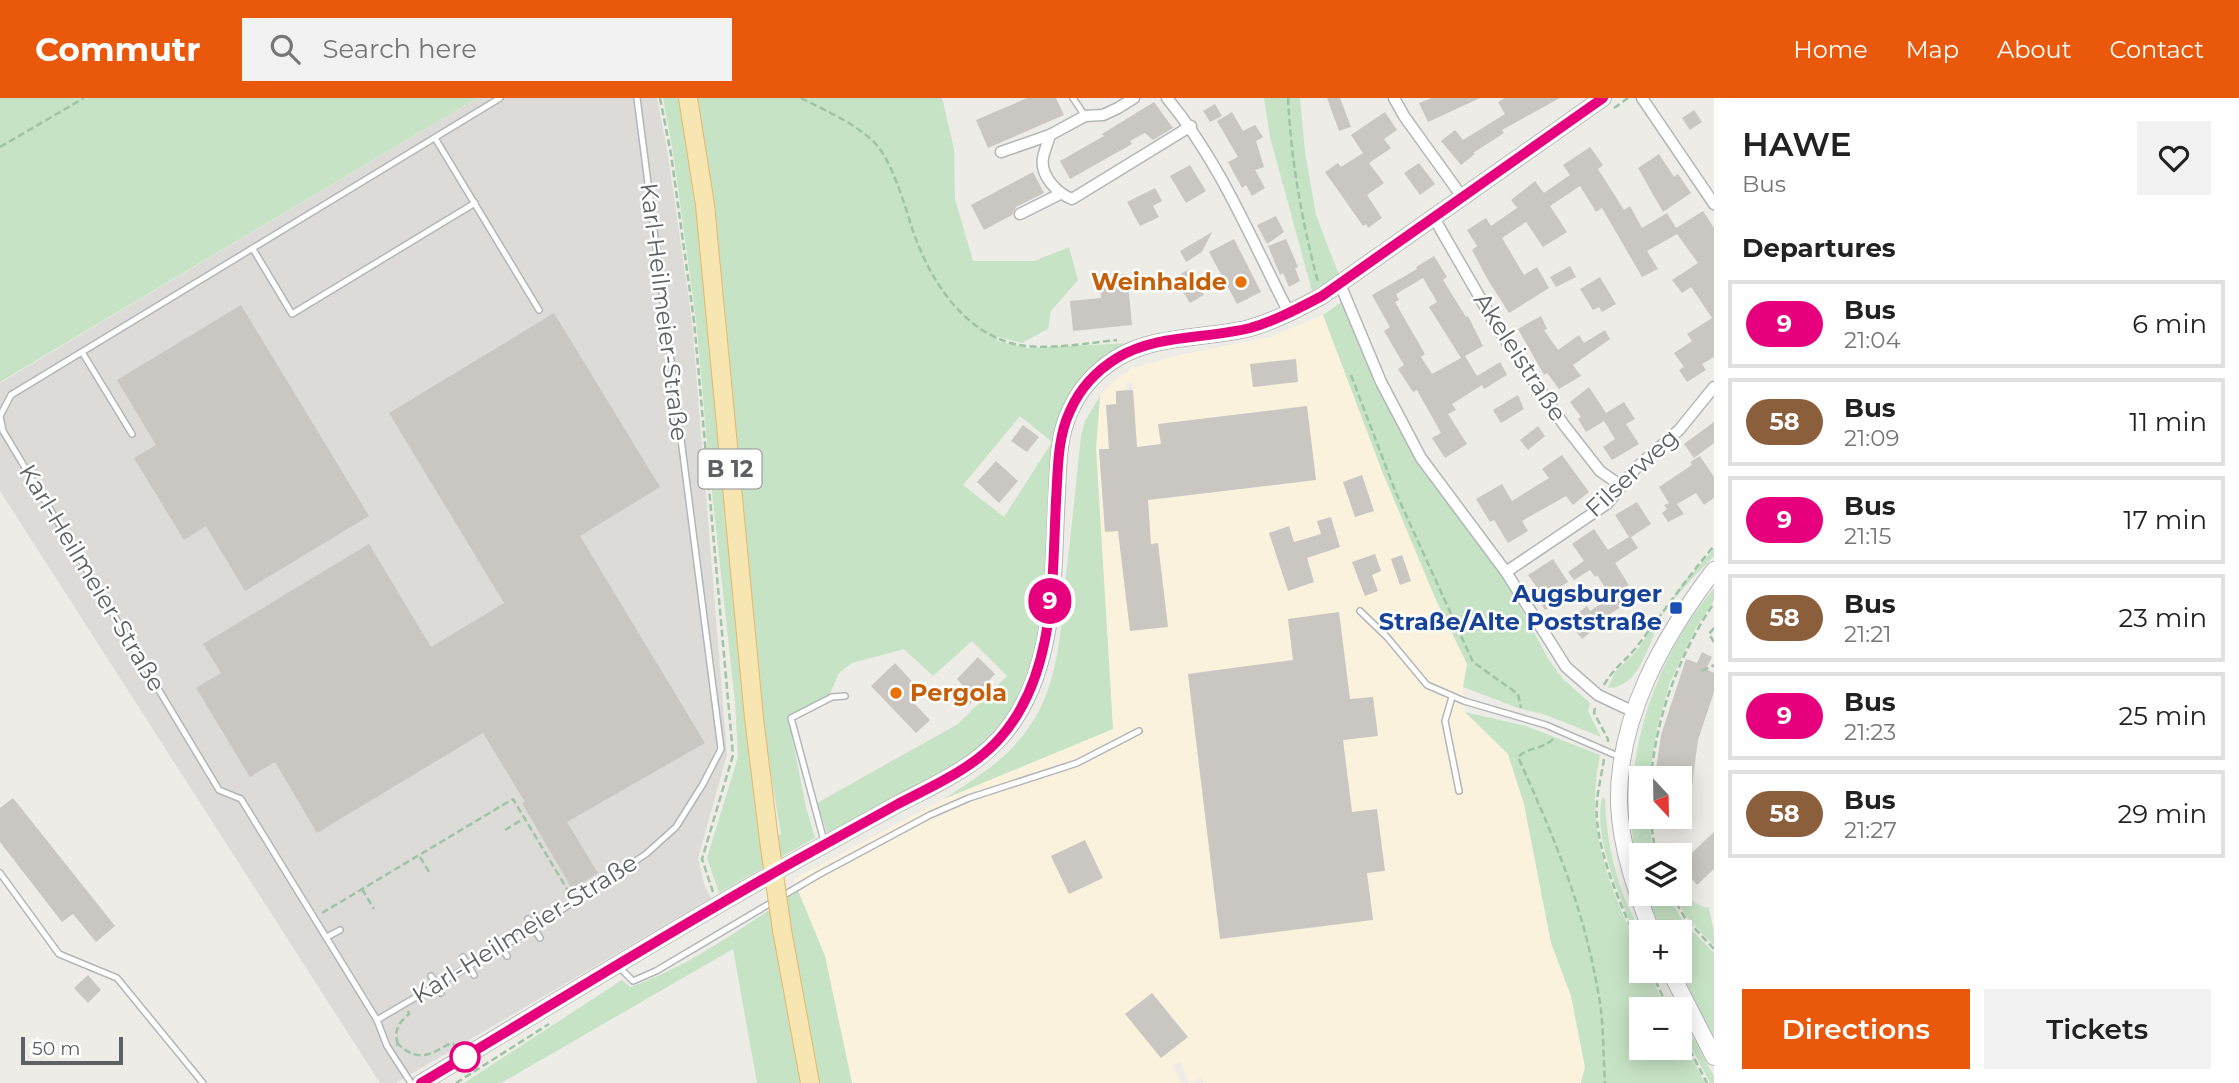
<!DOCTYPE html>
<html lang="en">
<head>
<meta charset="utf-8">
<style>
	:root { --surface:#fff; --page:#f2f2f2; --text:#222; --muted:#767676; --line:#e0e0e0; --accent:#ea580c }
	body { margin:0; font-family:Montserrat,sans-serif; background:var(--page); color:var(--text); height:100vh; display:flex; flex-direction:column; font-size:26px; white-space:nowrap }
	* { box-sizing:border-box; margin:0 }
	p { font-size:23px; color:var(--muted) }
	.icon { flex:none; width:38px; height:38px; fill:none; stroke:currentColor; stroke-width:2; stroke-linecap:round; stroke-linejoin:round }
	.map { position:relative; flex:1; overflow:hidden }
	.side { display:flex; flex-direction:column; background:var(--surface); width:525px }
	.side>* { flex:none }
	.badge { padding:0 14px; border-radius:23px; font-size:24px; line-height:46px }
	.needle { width:46px; rotate:158deg }
	.controls { position:absolute; left:1629px; top:668px; display:grid; gap:14px }
	.controls a { display:grid; place-items:center; width:63px; height:63px; border-radius:0px; background:var(--surface); box-shadow:0 4px 18px #0003; font-size:35px }
	.scale { position:absolute; left:21px; bottom:18px; width:102px; box-sizing:border-box; padding-left:7px; border:4px solid #5d6165; border-top:0; font-size:19px; line-height:24px; white-space:nowrap; color:#5d6165; -webkit-text-stroke:5px #fff; paint-order:stroke }
	.map>.badge { position:absolute; translate:-50% -50%; box-shadow:0 0 0 4px #fff }
	h2 { padding:0 28px; font-size:26px; line-height:63px }
	.round { display:grid; place-items:center; flex:none; width:74px; height:74px; border-radius:0px; background:var(--page) }
	.summary { display:flex; align-items:center; justify-content:space-between; height:119px; padding:0 28px }
	h1 { font-size:33px; font-weight:600; line-height:52px }
	.action { display:flex; gap:14px; margin-top:auto; padding:14px 28px }
	.action a { flex:1; height:80px; border-radius:0px; background:var(--accent); color:#fff; font-size:28px; font-weight:600; line-height:80px; text-align:center }
	.action a+a { background:var(--page); color:var(--text) }
	ul { padding:0; list-style:none }
	li { display:flex; align-items:center; gap:21px; height:88px; margin:0 14px 10px; padding:0 14px; border:4px solid var(--line); border-radius:0px }
	li div { flex:1 }
	li b { display:block; font-size:26px }
	li em { font-style:normal }
	li .badge { min-width:77px; font-weight:700; text-align:center }
	header { display:flex; align-items:center; gap:42px; box-sizing:border-box; height:98px; padding:0 35px; background:var(--accent); color:#fff }
	header strong { font-size:33px }
	nav { display:flex; gap:38px; margin-inline-start:auto; font-size:24px }
	.search { width:490px; height:63px; background:var(--page); display:flex; align-items:center; gap:18px; box-sizing:border-box; padding:0 24px; border-radius:0px; color:var(--muted); font-size:26px }
	main { display:flex; flex:1; min-height:0 }
	.map>svg:first-child { display:block }
</style>
</head>
<body>
<header>
<strong>Commutr</strong>
<div class="search"><svg class="icon" aria-label="search" viewBox="0 0 24 24"><circle cx="10" cy="10" r="6"/><path d="M15 15l6 6"/></svg>Search here</div>
<nav><a>Home</a><a>Map</a><a>About</a><a>Contact</a></nav>
</header>
<main>
<div class="map">
<svg width="1714" height="985" viewBox="0 0 1714 985">
	<rect width="100%" height="100%" fill="#eeece6"/>
	<!-- commercial -->
	<path fill="#fbf2de" fill-rule="evenodd" d="M1323 217 1382 373 1436 502 1467 566 1463 589 1465 614 1508 656 1524 706 1551 845 1571 898 1585 969 1581 985H1203L1201 980 1189 985 1180 964 1173 967 1181 985H852L825 858 794 781 944 701 1113 631 1096 350 1100 298 1110 286 1132 270 1179 257 1270 239ZM1132 284 1137 349 1144 348 1150 430 1105 433 1099 352 1109 351 1107 307 1116 306V293L1126 292V285ZM1158 326 1316 382 1167 400ZM1362 377 1374 413 1355 419 1343 384ZM1330 419 1340 449 1307 460 1314 484 1288 493 1269 435 1289 429 1294 444 1321 436 1317 423ZM1375 456 1381 473 1372 477 1377 493 1365 498 1352 464ZM1402 457 1411 482 1400 486 1391 461ZM1339 514 1350 601 1373 599 1378 637 1343 642 1352 714 1367 775 1373 821 1220 841 1188 576 1293 562 1288 521ZM1084 743 1102 780 1069 796 1051 759ZM1152 895 1187 939 1161 960 1126 916Z"/>
	<!-- industrial -->
	<polygon fill="#dddbd8" points="477,0 657,0 668,57 692,224 727,657 698,760 704,786 711,800 396,985 380,985 0,393 0,285"/>
	<!-- green -->
	<g fill="#c7e3c5" fill-rule="evenodd">
		<polygon points="0,0 477,0 0,284"/>
		<path d="M663 0H681L696 103 760 746 781 736 767 653 716 121 696 0H942L954 51 955 101 973 163H1034L1069 149 1078 182 1051 213 1048 231 1022 245 998 239 997 243 1028 250 1133 245 1075 290 1036 559 1009 622 977 654 937 677 827 735 817 705 958 626 1007 578 972 543 933 578 904 551 852 565 839 575 830 596 788 618 806 709 815 740 719 795 707 760 738 659 735 604 709 367 696 222 673 54ZM1020 318 1052 344 1004 419 963 387Z"/>
		<polygon points="1264,0 1300,0 1305,54 1316,117 1339,177 1312,193 1270,39"/>
		<polygon points="1343,203 1376,286 1416,362 1502,476 1549,562 1562,580 1590,605 1588,613 1601,639 1546,617 1518,610 1463,589 1467,566 1436,502 1382,373 1323,217"/>
		<path d="M1100 298 1096 350 1113 631 944 701C976 680 1008 661 1029 629 1060 586 1061 527 1066 476 1072 430 1076 384 1081 338L1085 323Z"/>
		<path d="M1714 451V458C1698 474 1667 505 1658 525 1653 539 1643 567 1632 579 1626 585 1618 590 1608 590L1615 574 1635 555 1684 484Z"/>
		<path d="M1714 490V502L1696 530 1670 584 1657 631 1649 681H1642V719H1648L1654 758H1642V779C1638 768 1634 755 1633 743 1624 653 1656 559 1714 490Z"/>
		<path d="M1465 614 1526 628 1600 657C1588 714 1599 759 1621 812 1629 831 1642 852 1642 873H1648L1667 912H1642V950H1680V937L1705 985H1581L1585 969 1571 898 1551 845 1524 706 1508 656Z"/>
		<path d="M1602 700 1605 701C1606 735 1612 767 1624 799 1631 816 1642 832 1641 851 1625 810 1592 743 1602 700Z"/>
		<path d="M1680 787C1687 798 1695 808 1709 810L1714 834V848L1686 818 1674 796H1680Z"/>
		<path d="M798 793 825 858 852 985H757L733 851 501 985H464L622 882 630 889C691 868 744 828 798 793Z"/>
		<polygon points="1647,796 1668,796 1682,822 1714,855 1714,942 1680,873 1680,835 1662,835"/>
		<polygon points="1680,916 1714,978 1714,985 1710,985 1680,928"/>
	</g>
	<!-- building -->
	<g fill="#cac7c2" fill-rule="evenodd">
		<polygon points="1027,0 1056,0 1064,17 988,50 976,22"/>
		<polygon points="1327,0 1340,0 1351,29 1339,33"/>
		<polygon points="1432,0 1480,0 1428,24 1419,5"/>
		<polygon points="1505,0 1560,0 1502,32 1504,35 1473,55 1475,56 1461,67 1441,43 1455,32 1463,42 1505,16 1498,4"/>
		<polygon points="1154,4 1173,30 1153,42 1145,35 1130,43 1132,46 1070,81 1060,63 1104,38 1102,36"/>
		<polygon points="1215,6 1222,18 1210,24 1203,13"/>
		<polygon points="1694,12 1702,24 1690,32 1682,20"/>
		<polygon points="1232,14 1243,33 1255,27 1263,39 1256,43 1264,69 1255,72 1265,90 1252,98 1246,87 1242,90 1228,64 1238,59 1217,23"/>
		<polygon points="1385,14 1397,32 1384,41 1391,50 1369,65 1384,85 1367,97 1382,120 1368,130 1366,126 1363,128 1325,74 1338,65 1341,69 1363,55 1351,37"/>
		<polygon points="1590,49 1603,67 1598,71 1624,112 1630,108 1642,130 1667,115 1676,130 1703,113 1714,130 1714,259 1702,266 1706,272 1687,284 1679,272 1684,269 1674,255 1692,243 1687,236 1712,220 1691,189 1682,195 1672,182 1698,165 1677,136 1647,153 1658,171 1642,179 1602,110 1596,114 1580,88 1550,108 1567,134 1543,149 1526,124 1502,140 1524,177 1537,169 1549,190 1509,215 1488,182 1472,152 1477,148 1467,132 1486,120 1491,128 1517,110 1511,102 1535,83 1544,95 1570,77 1563,67"/>
		<polygon points="1659,56 1674,79 1678,76 1691,95 1663,114 1638,70"/>
		<polygon points="1419,65 1435,86 1420,97 1404,75"/>
		<polygon points="1190,67 1206,93 1186,105 1170,78"/>
		<polygon points="1033,74 1044,95 1016,109 1012,117 984,132 971,107"/>
		<polygon points="1155,90 1162,103 1153,108 1159,119 1140,128 1127,104"/>
		<polygon points="1276,118 1284,134 1267,146 1257,127"/>
		<polygon points="1212,134 1202,154 1186,164 1180,153"/>
		<polygon points="1234,141 1261,194 1237,206 1209,154"/>
		<polygon points="1286,141 1298,169 1295,170 1300,183 1289,189 1283,175 1280,177 1268,148"/>
		<path d="M1434 158 1447 179 1443 182 1466 219 1468 218 1483 248 1465 258 1477 278 1500 264 1507 277 1484 291 1482 287 1452 306 1456 312 1448 316 1467 346 1445 360 1432 340 1441 335 1417 292 1413 294 1398 271 1404 267 1384 233 1390 229 1372 197 1417 171 1416 169ZM1423 180 1437 204 1429 209 1461 260 1432 276 1421 259 1425 256 1395 204 1399 202 1396 196Z"/>
		<polygon points="1570,168 1576,179 1556,189 1550,179"/>
		<polygon points="1189,171 1204,197 1190,205 1174,180"/>
		<polygon points="1127,176 1132,227 1073,233 1070,203 1101,200 1099,178"/>
		<polygon points="1600,179 1616,206 1602,214 1599,209 1593,212 1580,191"/>
		<polygon points="241,207 369,418 245,493 206,428 184,442 134,360 156,347 117,282"/>
		<polygon points="554,215 660,389 580,438 705,645 567,724 598,775 572,791 522,705 525,704 483,635 317,735 275,664 250,679 196,590 221,575 203,546 369,446 431,549 504,505 389,315"/>
		<polygon points="1541,218 1547,231 1544,232 1558,252 1579,237 1584,245 1605,232 1610,241 1573,267 1581,278 1559,291 1547,275 1544,277 1518,231"/>
		<polygon points="1296,261 1298,284 1253,289 1250,266"/>
		<polygon points="1589,289 1606,315 1624,304 1635,321 1626,326 1639,346 1612,362 1603,349 1615,341 1604,323 1586,334 1578,321 1581,319 1570,304"/>
		<polygon points="1133,292 1137,349 1161,346 1158,326 1307,308 1316,382 1148,402 1151,446 1158,445 1168,529 1130,533 1118,433 1105,434 1099,351 1109,351 1106,307 1116,306 1116,293"/>
		<polygon points="1518,297 1524,311 1501,325 1493,312"/>
		<polygon points="1714,324 1714,345 1694,360 1684,346"/>
		<polygon points="1023,327 1039,339 1027,354 1011,343"/>
		<polygon points="1538,328 1545,338 1528,352 1520,342"/>
		<polygon points="1562,357 1589,394 1573,407 1566,398 1522,423 1528,433 1508,445 1494,422 1490,424 1476,401 1502,386 1512,403 1549,380 1542,371"/>
		<polygon points="1700,358 1714,379 1714,400 1704,407 1696,395 1677,406 1684,416 1668,424 1662,415 1667,411 1664,407 1669,405 1659,389 1692,367 1690,364"/>
		<polygon points="996,363 1018,383 999,405 977,384"/>
		<polygon points="1362,377 1374,413 1355,419 1343,384"/>
		<polygon points="1637,404 1651,426 1631,439 1638,450 1615,465 1629,487 1616,496 1624,507 1599,523 1601,526 1582,541 1568,523 1587,508 1590,513 1611,499 1597,477 1595,479 1590,472 1574,482 1568,474 1584,463 1572,446 1594,431 1608,452 1629,439 1615,417"/>
		<polygon points="1331,419 1340,449 1307,460 1314,484 1288,493 1269,435 1289,428 1294,444 1321,436 1317,423"/>
		<polygon points="1375,456 1381,473 1372,477 1378,493 1365,498 1352,464"/>
		<polygon points="1402,457 1411,483 1400,487 1391,461"/>
		<polygon points="1553,461 1568,484 1554,493 1560,503 1545,512 1538,501 1543,498 1528,477"/>
		<polygon points="1339,514 1350,601 1373,599 1378,638 1343,642 1352,714 1377,711 1385,773 1367,775 1373,822 1220,841 1188,576 1293,562 1288,521"/>
		<polygon points="1702,554 1712,559 1706,571 1714,575 1714,594 1698,642 1687,726 1680,725 1682,681 1655,681 1656,671 1661,637 1686,561 1697,565"/>
		<polygon points="978,559 995,576 976,596 978,598 969,607 957,596 964,589 957,581"/>
		<polygon points="895,565 919,591 909,600 930,622 916,635 871,588"/>
		<polygon points="13,700 115,828 96,844 73,816 62,824 0,744 0,710"/>
		<polygon points="1714,734 1714,771 1697,787 1680,766"/>
		<polygon points="1085,742 1103,780 1069,796 1051,758"/>
		<polygon points="88,877 101,892 88,905 74,890"/>
		<polygon points="1152,895 1188,939 1161,960 1125,916"/>
	</g>
	<g fill="none" stroke-linecap="round" stroke-linejoin="round">
		<!-- service casing -->
		<g stroke="#b3b6b9" stroke-width="8">
			<g id="service">
				<polyline points="1073,0 1085,18"/>
				<polyline points="435,40 539,212"/>
				<polyline points="253,151 292,216 475,105"/>
				<polyline points="82,254 132,336"/>
				<polyline points="1360,513 1387,539 1427,587 1464,603 1546,627 1620,659"/>
				<polyline points="1452,599 1445,623 1459,693"/>
				<polyline points="824,743 791,620 832,599 845,598"/>
				<polyline points="0,775 59,856 117,880 203,985"/>
				<polyline points="528,821 540,840"/>
				<polyline points="327,839 340,832"/>
				<polyline points="496,840 507,858"/>
				<polyline points="463,859 474,877"/>
				<polyline points="618,868 633,883 656,873 818,777 930,717 969,700 1077,665 1139,633"/>
				<polyline points="431,878 441,895"/>
				<polyline points="377,922 534,830 646,756 676,729 703,686 721,651 637,0"/>
				<polyline points="411,985 387,948 377,922 241,701 219,692 3,333 0,318 11,297 500,0"/>
			</g>
		</g>
		<!-- minor casing -->
		<g stroke="#b3b6b9" stroke-width="13">
			<g id="minor">
				<path d="M1134 0 1118 10 1103 17 1085 18 1050 37C1048 45 1044 53 1043 60 1040 78 1057 95 1072 101L1191 28"/>
				<path d="M1167 0C1220 64 1251 141 1289 215"/>
				<polyline points="1394,0 1404,18 1463,100"/>
				<polyline points="1642,0 1714,106"/>
				<polyline points="1001,54 1050,37"/>
				<polyline points="1020,116 1060,96"/>
				<polyline points="1434,120 1498,231 1564,327 1600,373 1620,387"/>
				<polyline points="1340,186 1381,284 1421,360 1506,474 1566,569 1598,597 1634,614"/>
				<polyline points="1506,474 1608,405 1635,371 1679,332 1714,289"/>
			</g>
		</g>
		<!-- secondary casing -->
		<g stroke="#b2b5b9" stroke-width="18">
			<g id="secondary">
				<path d="M1652 835C1636 793 1621 751 1619 706 1617 619 1664 538 1714 472"/>
				<polyline points="1670,873 1714,959"/>
				<path d="M421 985C545 911 667 834 793 764 827 745 862 726 896 707 932 688 972 671 1000 640 1058 576 1052 477 1057 396 1058 369 1058 338 1070 313 1080 290 1096 273 1117 260 1156 236 1207 241 1250 230 1275 223 1299 210 1322 198L1603 0"/>
			</g>
		</g>
		<!-- primary casing -->
		<g stroke="#e4b769" stroke-width="20">
			<g id="primary">
				<polyline points="688,0 705,107 754,620 769,742"/>
				<polyline points="782,832 810,985"/>
			</g>
		</g>
		<!-- path -->
		<g stroke="#9ec4a6" stroke-width="2.5" stroke-dasharray="7 3.5" stroke-linecap="butt">
			<polyline points="660,0 671,56 694,223 733,657 702,761 713,794"/>
			<path d="M801 0C826 13 853 24 874 44 891 61 904 104 911 127 928 180 965 241 1026 248 1055 251 1088 245 1117 242"/>
			<path d="M1288 0C1291 63 1302 124 1318 184"/>
			<polyline points="1614,10 1628,0"/>
			<polyline points="0,49 84,0"/>
			<polyline points="1351,277 1396,395 1473,564 1518,596 1521,610"/>
			<polyline points="1714,530 1709,536 1714,544"/>
			<polyline points="1702,573 1714,567"/>
			<path d="M1604 587C1612 572 1624 564 1635 551 1662 516 1686 481 1714 448"/>
			<polyline points="1595,610 1594,615 1608,641 1608,644"/>
			<path d="M1553 641C1544 651 1528 649 1518 659 1555 741 1584 810 1599 899 1604 927 1603 957 1605 985"/>
			<path d="M1604 661C1602 675 1598 690 1597 704 1593 750 1624 813 1642 855"/>
			<path d="M1651 681C1656 618 1679 557 1714 505"/>
			<polyline points="1650,719 1656,758"/>
			<polyline points="505,732 523,721"/>
			<polyline points="420,759 431,777"/>
			<polyline points="362,791 374,811"/>
			<polyline points="1671,796 1685,820 1714,851"/>
			<polyline points="322,815 513,701 570,796"/>
			<polyline points="1651,873 1669,912"/>
			<polyline points="1680,933 1707,985"/>
			<path d="M398 946C393 932 399 925 409 916L408 913"/>
			<path d="M396 947 398 946C419 965 429 957 451 945L457 948"/>
			<polyline points="456,985 549,926"/>
		</g>
		<!-- service -->
		<use href="#service" stroke="#fff" stroke-width="5"/>
		<!-- minor -->
		<use href="#minor" stroke="#fff" stroke-width="10"/>
		<!-- secondary -->
		<use href="#secondary" stroke="#fff" stroke-width="16"/>
		<!-- primary -->
		<use href="#primary" stroke="#f7e6b1" stroke-width="18"/>
		<!-- primary-bridge casing -->
		<g stroke="#e4b769" stroke-width="20" stroke-linecap="butt">
			<polyline id="primary-bridge" points="769,742 782,832"/>
		</g>
		<!-- primary-bridge -->
		<use href="#primary-bridge" stroke="#f7e6b1" stroke-width="18"/>
	</g>
	<g fill="none" stroke-linecap="round" stroke-linejoin="round">
		<!-- line casing -->
		<g stroke="#fff" stroke-width="16">
			<path id="line" d="M421 985C545 911 667 835 793 764 827 745 862 726 896 707 932 688 973 671 1000 640 1056 577 1052 482 1056 403 1058 373 1057 340 1070 313 1080 290 1096 273 1117 260 1156 236 1207 241 1250 230 1275 223 1299 210 1322 198L1603 0"/>
		</g>
		<!-- line -->
		<use href="#line" stroke="#e6007e" stroke-width="10"/>
	</g>
	<!-- markers -->
	<g fill="#e8710a" stroke="#fff" stroke-width="2.5">
		<circle cx="1241" cy="184" r="7"/>
		<circle cx="896" cy="595" r="7"/>
	</g>
	<rect fill="#1a4fb4" stroke="#fff" stroke-width="2.5" x="1669" y="503" width="14" height="14" rx="3.5"/>
	<circle fill="#fff" stroke="#e6007e" stroke-width="3.5" cx="465" cy="959" r="14"/>
	<g text-anchor="middle" stroke-width="5" stroke-linejoin="round" paint-order="stroke">
		<!-- shield labels -->
		<rect fill="#fff" stroke="#8e9093" stroke-width="2" x="698.5" y="351.5" width="63" height="39" rx="5"/>
		<g font-size="23" font-weight="bold" fill="#5d6165">
			<text x="730" y="379">B 12</text>
		</g>
		<!-- food labels -->
		<g font-size="24" font-weight="bold" fill="#c56008" stroke="#fff" text-anchor="end">
			<text x="1227" y="192">Weinhalde</text>
			<text x="910" y="603" text-anchor="start">Pergola</text>
		</g>
		<!-- street labels -->
		<g font-size="24" fill="#5d6165" stroke="#fff">
			<text transform="translate(664 214) rotate(83)" y="8">Karl-Heilmeier-Straße</text>
			<text transform="translate(1520 259) rotate(57)" y="8">Akeleistraße</text>
			<text transform="translate(1632 375) rotate(-43)" y="8">Filserweg</text>
			<text transform="translate(92 480) rotate(59)" y="8">Karl-Heilmeier-Straße</text>
			<text transform="translate(525 831) rotate(-32)" y="8">Karl-Heilmeier-Straße</text>
		</g>
		<!-- transit labels -->
		<g font-size="24" font-weight="bold" fill="#164399" stroke="#fff" text-anchor="end">
			<text x="1662" y="504">Augsburger<tspan x="1662" dy="28">Straße/Alte Poststraße</tspan></text>
		</g>
	</g>
</svg>
<div class="controls">
<a><svg class="needle" viewBox="-14 -14 28 28"><path d="M0-13l5 13h-10z" fill="#e53935"/><path d="M0 13l5-13h-10z" fill="#767676"/></svg></a>
<a><svg class="icon" aria-label="layers" viewBox="0 0 24 24"><path d="M12 4l9 5-9 5-9-5zM3 14l9 5 9-5"/></svg></a>
<a>+</a>
<a>−</a>
</div>
<div class="scale">50 m</div>
<b class="badge" style="left:1050px;top:503px;background:#e6007e;color:#fff">9</b>
</div>
<section class="side">
<div class="summary"><div><h1>HAWE</h1><p>Bus</p></div><a class="round"><svg class="icon" aria-label="heart" viewBox="0 0 24 24"><path d="M12 20l-8-8c-3-5 5-10 8-4 3-6 11-1 8 4z"/></svg></a></div>
<h2>Departures</h2>
<ul>
<li><span class="badge" style="background:#e6007e;color:#fff">9</span><div><b>Bus</b><p>21:04</p></div><em>6 min</em></li>
<li><span class="badge" style="background:#8b5e3c;color:#fff">58</span><div><b>Bus</b><p>21:09</p></div><em>11 min</em></li>
<li><span class="badge" style="background:#e6007e;color:#fff">9</span><div><b>Bus</b><p>21:15</p></div><em>17 min</em></li>
<li><span class="badge" style="background:#8b5e3c;color:#fff">58</span><div><b>Bus</b><p>21:21</p></div><em>23 min</em></li>
<li><span class="badge" style="background:#e6007e;color:#fff">9</span><div><b>Bus</b><p>21:23</p></div><em>25 min</em></li>
<li><span class="badge" style="background:#8b5e3c;color:#fff">58</span><div><b>Bus</b><p>21:27</p></div><em>29 min</em></li>
</ul>
<div class="action"><a>Directions</a><a>Tickets</a></div>
</section>
</main>
</body>
</html>
